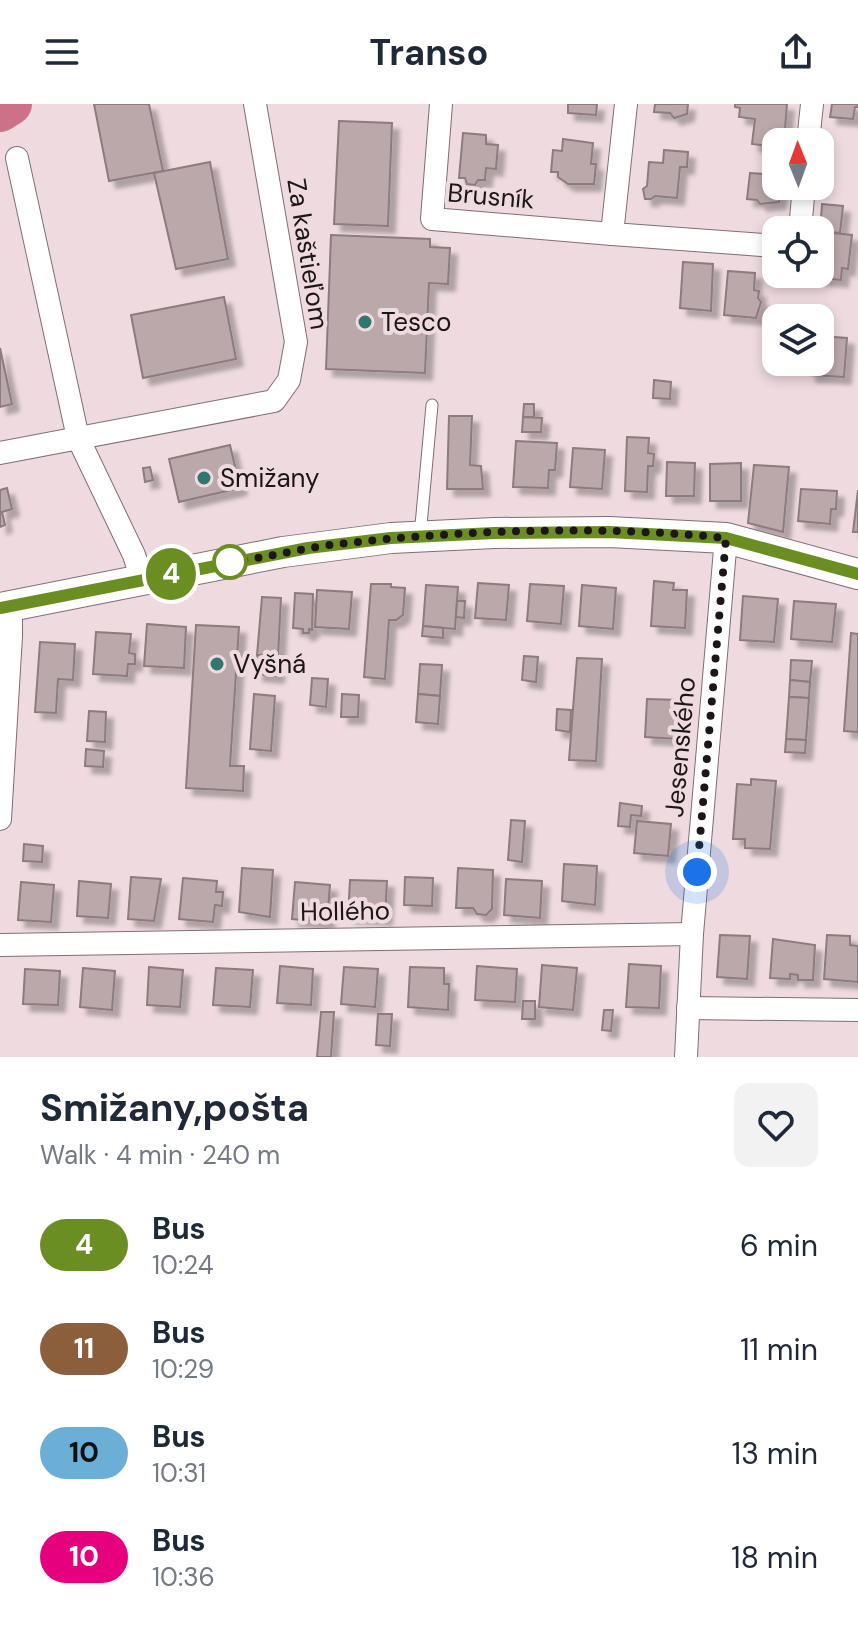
<!DOCTYPE html>
<html lang="en">
<head>
<meta charset="utf-8">
<style>
	:root { --surface:#fff; --page:#f2f2f3; --text:#1f2937; --muted:#747a83 }
	body { margin:0; font-family:"DM Sans",sans-serif; background:var(--page); color:var(--text); height:100vh; display:flex; flex-direction:column; font-size:30px; white-space:nowrap }
	* { box-sizing:border-box; margin:0 }
	p { font-size:26px; color:var(--muted) }
	.icon { flex:none; width:44px; height:44px; fill:none; stroke:currentColor; stroke-width:2; stroke-linecap:round; stroke-linejoin:round }
	.map { position:relative; height:953px; overflow:hidden }
	.details { display:flex; flex-direction:column; background:var(--surface); flex:1 }
	.details>* { flex:none }
	.badge { padding:0 16px; border-radius:26px; font-size:28px; line-height:52px }
	.needle { width:52px; rotate:359deg }
	.tools { position:absolute; left:762px; top:24px; display:grid; gap:16px }
	.tools a { display:grid; place-items:center; width:72px; height:72px; border-radius:16px; background:var(--surface); box-shadow:0 4px 12px #0003; font-size:40px }
	.you { position:absolute; width:40px; height:40px; margin:-20px; border:6px solid #fff; border-radius:50%; background:#1a73e8; box-shadow:0 0 0 12px #1a73e833 }
	.map>.badge { position:absolute; translate:-50% -50%; box-shadow:0 0 0 4px #fff }
	.round { display:grid; place-items:center; flex:none; width:84px; height:84px; border-radius:16px; background:var(--page) }
	.summary { display:flex; align-items:center; justify-content:space-between; height:136px; padding:0 40px }
	h1 { font-size:38px; font-weight:700; line-height:60px }
	ul { padding:0; list-style:none }
	li { display:flex; align-items:center; gap:24px; height:104px; padding:0 40px }
	li div { flex:1 }
	li b { display:block; font-size:30px }
	li em { font-style:normal }
	li .badge { min-width:88px; font-weight:700; text-align:center }
	header { display:flex; justify-content:space-between; align-items:center; height:104px; padding:0 40px; background:var(--surface); font-size:36px; font-weight:700 }
	.map>svg:first-child { display:block }
</style>
</head>
<body>
<header><svg class="icon" aria-label="menu" viewBox="0 0 24 24"><path d="M4 6h16M4 12h16M4 18h16"/></svg>Transo<svg class="icon" aria-label="share" viewBox="0 0 24 24"><path d="M12 15V3M7 8l5-5 5 5M5 13v7h14v-7"/></svg></header>
<div class="map">
<svg width="858" height="953" viewBox="0 0 858 953">
	<defs>
		<filter id="shadow"><feDropShadow dx="7" dy="7" stdDeviation="2" flood-color="#0004"/></filter>
	</defs>
	<rect width="100%" height="100%" fill="#efdbdf"/>
	<g fill="none" stroke-linecap="round" stroke-linejoin="round">
		<!-- river -->
		<polyline stroke="#cd7188" stroke-width="42" points="0,7 11,0"/>
	</g>
	<!-- building -->
	<g fill="#bba8ab" stroke="#8d7b7f" stroke-width="2" filter="url(#shadow)">
		<polygon points="94,0 149,0 163,67 109,77"/>
		<polygon points="568,0 597,0 596,11 568,9"/>
		<polygon points="655,0 688,0 687,10 674,14 670,9 654,8"/>
		<polygon points="735,0 787,0 784,38 776,38 776,43 752,40 755,15 739,13 740,4 735,3"/>
		<polygon points="832,0 858,0 858,3 855,3 853,15 830,13"/>
		<polygon points="339,17 392,19 388,122 334,120"/>
		<polygon points="463,29 486,31 486,40 498,41 496,65 486,64 485,76 478,76 475,81 467,80 465,74 459,74"/>
		<polygon points="563,35 593,39 591,60 596,60 594,80 568,80 558,73 558,68 551,68 553,46 562,47"/>
		<polygon points="664,46 688,48 687,63 680,63 677,94 655,92 651,95 645,95 643,85 647,82 649,58 663,59"/>
		<polygon points="210,58 228,155 176,165 154,69"/>
		<polygon points="750,69 776,71 776,82 780,82 779,98 760,100 757,96 747,95"/>
		<polygon points="822,100 843,102 840,129 820,127"/>
		<polygon points="823,128 852,131 848,165 842,164 841,176 819,174"/>
		<polygon points="331,131 430,135 430,143 450,144 448,180 429,179 425,269 326,265"/>
		<polygon points="683,158 713,160 711,207 680,204"/>
		<polygon points="728,167 755,169 754,186 759,187 758,194 761,198 756,214 724,211"/>
		<polygon points="224,193 236,255 143,274 131,211"/>
		<polygon points="820,232 847,234 844,273 809,271 810,258 820,258"/>
		<polygon points="0,244 12,300 0,303"/>
		<polygon points="654,276 671,278 670,295 653,294"/>
		<polygon points="524,300 534,300 534,313 523,313"/>
		<polygon points="449,312 472,312 470,361 481,362 483,385 447,385"/>
		<polygon points="523,313 542,314 541,328 522,328"/>
		<polygon points="627,333 649,334 648,349 654,350 653,362 648,362 647,388 625,387"/>
		<polygon points="516,337 557,339 555,366 549,366 548,384 513,383"/>
		<polygon points="230,341 240,384 179,398 169,355"/>
		<polygon points="573,344 605,346 602,385 570,383"/>
		<polygon points="667,358 695,359 694,392 666,392"/>
		<polygon points="741,359 741,397 710,397 710,360"/>
		<polygon points="754,361 789,363 783,428 748,419"/>
		<polygon points="150,363 153,376 145,378 143,364"/>
		<polygon points="7,384 12,405 2,408 5,421 0,423 0,386"/>
		<polygon points="801,385 837,387 836,405 831,405 830,420 798,417"/>
		<polygon points="858,386 858,428 853,428"/>
		<polygon points="654,477 674,479 673,486 687,486 685,524 651,522"/>
		<polygon points="478,479 509,481 506,516 475,514"/>
		<polygon points="371,480 391,480 391,483 405,484 403,511 396,516 389,516 385,575 364,573"/>
		<polygon points="530,480 564,482 561,520 527,517"/>
		<polygon points="426,481 458,483 455,525 423,522"/>
		<polygon points="582,481 616,484 613,525 579,522"/>
		<polygon points="317,486 352,488 349,525 315,523"/>
		<polygon points="295,489 313,490 312,526 309,525 309,529 303,529 303,525 293,524"/>
		<polygon points="743,492 778,495 774,538 740,536"/>
		<polygon points="262,493 281,494 278,553 257,551"/>
		<polygon points="457,497 465,497 464,514 456,513"/>
		<polygon points="794,497 836,500 832,538 791,535"/>
		<polygon points="147,520 186,523 184,564 144,562"/>
		<polygon points="196,521 239,523 230,662 244,662 243,687 186,684"/>
		<polygon points="423,522 443,524 443,534 422,532"/>
		<polygon points="96,528 131,530 129,549 135,550 135,560 128,560 127,572 93,570"/>
		<polygon points="851,529 858,530 858,628 844,627"/>
		<polygon points="40,538 75,540 73,576 58,575 56,609 35,608"/>
		<polygon points="257,551 278,553 277,572 256,570"/>
		<polygon points="524,552 538,553 536,578 522,576"/>
		<polygon points="577,554 602,555 596,657 569,656"/>
		<polygon points="791,556 812,557 810,578 790,576"/>
		<polygon points="420,560 442,561 440,592 418,590"/>
		<polygon points="312,574 328,575 326,603 310,601"/>
		<polygon points="790,576 810,578 809,594 789,593"/>
		<polygon points="254,590 275,592 271,647 250,645"/>
		<polygon points="342,590 359,591 358,613 341,613"/>
		<polygon points="418,590 440,592 438,620 416,618"/>
		<polygon points="789,593 809,594 806,636 786,635"/>
		<polygon points="647,595 681,596 679,635 645,633"/>
		<polygon points="557,605 571,606 570,628 556,626"/>
		<polygon points="89,607 106,608 105,638 87,637"/>
		<polygon points="786,635 806,636 805,649 785,648"/>
		<polygon points="86,645 104,647 103,663 85,662"/>
		<polygon points="751,675 776,677 770,745 745,744 745,735 733,735 737,680 751,681"/>
		<polygon points="620,699 642,702 641,712 631,711 630,723 618,722"/>
		<polygon points="511,716 525,717 522,758 508,756"/>
		<polygon points="637,717 671,720 668,752 634,749"/>
		<polygon points="24,740 43,742 42,758 23,757"/>
		<polygon points="564,760 597,762 595,801 562,797"/>
		<polygon points="242,764 273,766 270,813 239,808"/>
		<polygon points="458,764 493,766 492,805 486,811 477,810 473,804 456,804"/>
		<polygon points="131,773 161,775 154,817 128,815"/>
		<polygon points="405,773 433,774 432,802 404,801"/>
		<polygon points="183,774 217,777 216,788 223,788 222,802 215,801 213,818 179,815"/>
		<polygon points="506,775 542,777 540,814 504,811"/>
		<polygon points="350,776 387,777 385,814 348,812"/>
		<polygon points="79,777 111,780 108,814 77,812"/>
		<polygon points="21,778 54,781 51,818 18,816"/>
		<polygon points="295,778 330,781 327,818 292,815"/>
		<polygon points="720,831 750,832 747,875 717,873"/>
		<polygon points="827,831 850,832 850,841 858,842 858,878 824,875"/>
		<polygon points="773,835 815,841 813,876 798,876 798,871 790,870 790,875 770,874"/>
		<polygon points="629,860 661,862 659,904 626,903"/>
		<polygon points="542,861 577,864 573,906 539,903"/>
		<polygon points="280,862 313,865 311,901 277,899"/>
		<polygon points="477,862 517,865 515,898 475,896"/>
		<polygon points="149,863 183,866 180,903 147,901"/>
		<polygon points="344,863 378,865 375,903 341,900"/>
		<polygon points="410,863 444,864 444,880 449,880 448,906 408,903"/>
		<polygon points="83,864 115,867 112,906 80,903"/>
		<polygon points="216,864 253,866 250,903 213,901"/>
		<polygon points="25,865 60,867 58,901 23,900"/>
		<polygon points="523,897 535,897 535,915 522,915"/>
		<polygon points="604,906 613,906 611,927 602,926"/>
		<polygon points="321,908 334,908 331,953 317,953"/>
		<polygon points="378,910 392,910 390,942 376,941"/>
	</g>
	<g fill="none" stroke-linecap="round" stroke-linejoin="round">
		<!-- service casing -->
		<g stroke="#806e72" stroke-width="13">
			<polyline id="service" points="420,432 432,301"/>
		</g>
		<!-- minor casing -->
		<g stroke="#806e72" stroke-width="24">
			<g id="minor">
				<polyline points="441,0 432,115 612,130"/>
				<polyline points="626,0 612,130 776,142"/>
				<polyline points="808,38 812,0"/>
				<polyline points="17,54 78,334 134,451 142,476"/>
				<polyline points="800,126 804,82"/>
				<polyline points="0,349 274,297 289,276 296,238 255,0"/>
				<polyline points="0,715 11,532 11,502"/>
				<polyline points="0,841 692,830"/>
				<polyline points="688,904 858,906"/>
				<polyline points="686,953 692,830 726,434"/>
			</g>
		</g>
		<!-- secondary casing -->
		<g stroke="#806e72" stroke-width="32">
			<polyline id="secondary" points="0,504 283,448 391,434 494,429 609,428 726,434 858,470"/>
		</g>
		<!-- service -->
		<use href="#service" stroke="#fff" stroke-width="11"/>
		<!-- minor -->
		<use href="#minor" stroke="#fff" stroke-width="22"/>
		<!-- secondary -->
		<use href="#secondary" stroke="#fff" stroke-width="30"/>
	</g>
	<g fill="none" stroke-linecap="round" stroke-linejoin="round">
		<!-- line casing -->
		<g stroke="#fff" stroke-width="18">
			<polyline id="line" points="0,504 308,444 391,434 494,429 609,428 726,434 858,470"/>
		</g>
		<!-- line -->
		<use href="#line" stroke="#6b8e23" stroke-width="12"/>
		<!-- walk -->
		<path stroke="#1c1617" stroke-width="8" stroke-dasharray="0 14.4" d="M230 458C266 454 302 444 338 440 465 426 598 421 726 434L697 768"/>
	</g>
	<!-- markers -->
	<g fill="#30776f" stroke="#efdbdf" stroke-width="3">
		<circle cx="365" cy="218" r="8"/>
		<circle cx="204" cy="374" r="8"/>
		<circle cx="217" cy="560" r="8"/>
	</g>
	<circle fill="#fff" stroke="#6b8e23" stroke-width="4" cx="230" cy="458" r="16"/>
	<g text-anchor="middle" stroke-width="8" stroke-linejoin="round" paint-order="stroke">
		<!-- street labels -->
		<g font-size="26" fill="#1c1617" stroke="#efdbdf">
			<text transform="translate(491 92) rotate(5)" y="9">Brusník</text>
			<text transform="translate(308 150) rotate(81)" y="9">Za kaštieľom</text>
			<text transform="translate(680 643) rotate(-85)" y="9">Jesenského</text>
			<text transform="translate(345 807) rotate(-1)" y="9">Hollého</text>
		</g>
		<!-- poi labels -->
		<g font-size="26" fill="#1c1617" stroke="#efdbdf" text-anchor="start">
			<text x="381" y="227">Tesco</text>
			<text x="220" y="383">Smižany</text>
			<text x="233" y="569">Vyšná</text>
		</g>
	</g>
</svg>
<div class="tools">
<a><svg class="needle" viewBox="-14 -14 28 28"><path d="M0-13l5 13h-10z" fill="#e53935"/><path d="M0 13l5-13h-10z" fill="#747a83"/></svg></a>
<a><svg class="icon" aria-label="locate" viewBox="0 0 24 24"><circle cx="12" cy="12" r="6"/><path d="M12 2v4M12 18v4M2 12h4M18 12h4"/></svg></a>
<a><svg class="icon" aria-label="layers" viewBox="0 0 24 24"><path d="M12 4l9 5-9 5-9-5zM3 14l9 5 9-5"/></svg></a>
</div>
<div class="you" style="left:697px;top:768px"></div>
<b class="badge" style="left:171px;top:470px;background:#6b8e23;color:#fff">4</b>
</div>
<section class="details">
<div class="summary"><div><h1>Smižany,pošta</h1><p>Walk · 4 min · 240 m</p></div><a class="round"><svg class="icon" aria-label="heart" viewBox="0 0 24 24"><path d="M12 20l-8-8c-3-5 5-10 8-4 3-6 11-1 8 4z"/></svg></a></div>
<ul>
<li><span class="badge" style="background:#6b8e23;color:#fff">4</span><div><b>Bus</b><p>10:24</p></div><em>6 min</em></li>
<li><span class="badge" style="background:#8b5e3c;color:#fff">11</span><div><b>Bus</b><p>10:29</p></div><em>11 min</em></li>
<li><span class="badge" style="background:#6baed6;color:#111">10</span><div><b>Bus</b><p>10:31</p></div><em>13 min</em></li>
<li><span class="badge" style="background:#e6007e;color:#fff">10</span><div><b>Bus</b><p>10:36</p></div><em>18 min</em></li>
</ul>
</section>
</body>
</html>
